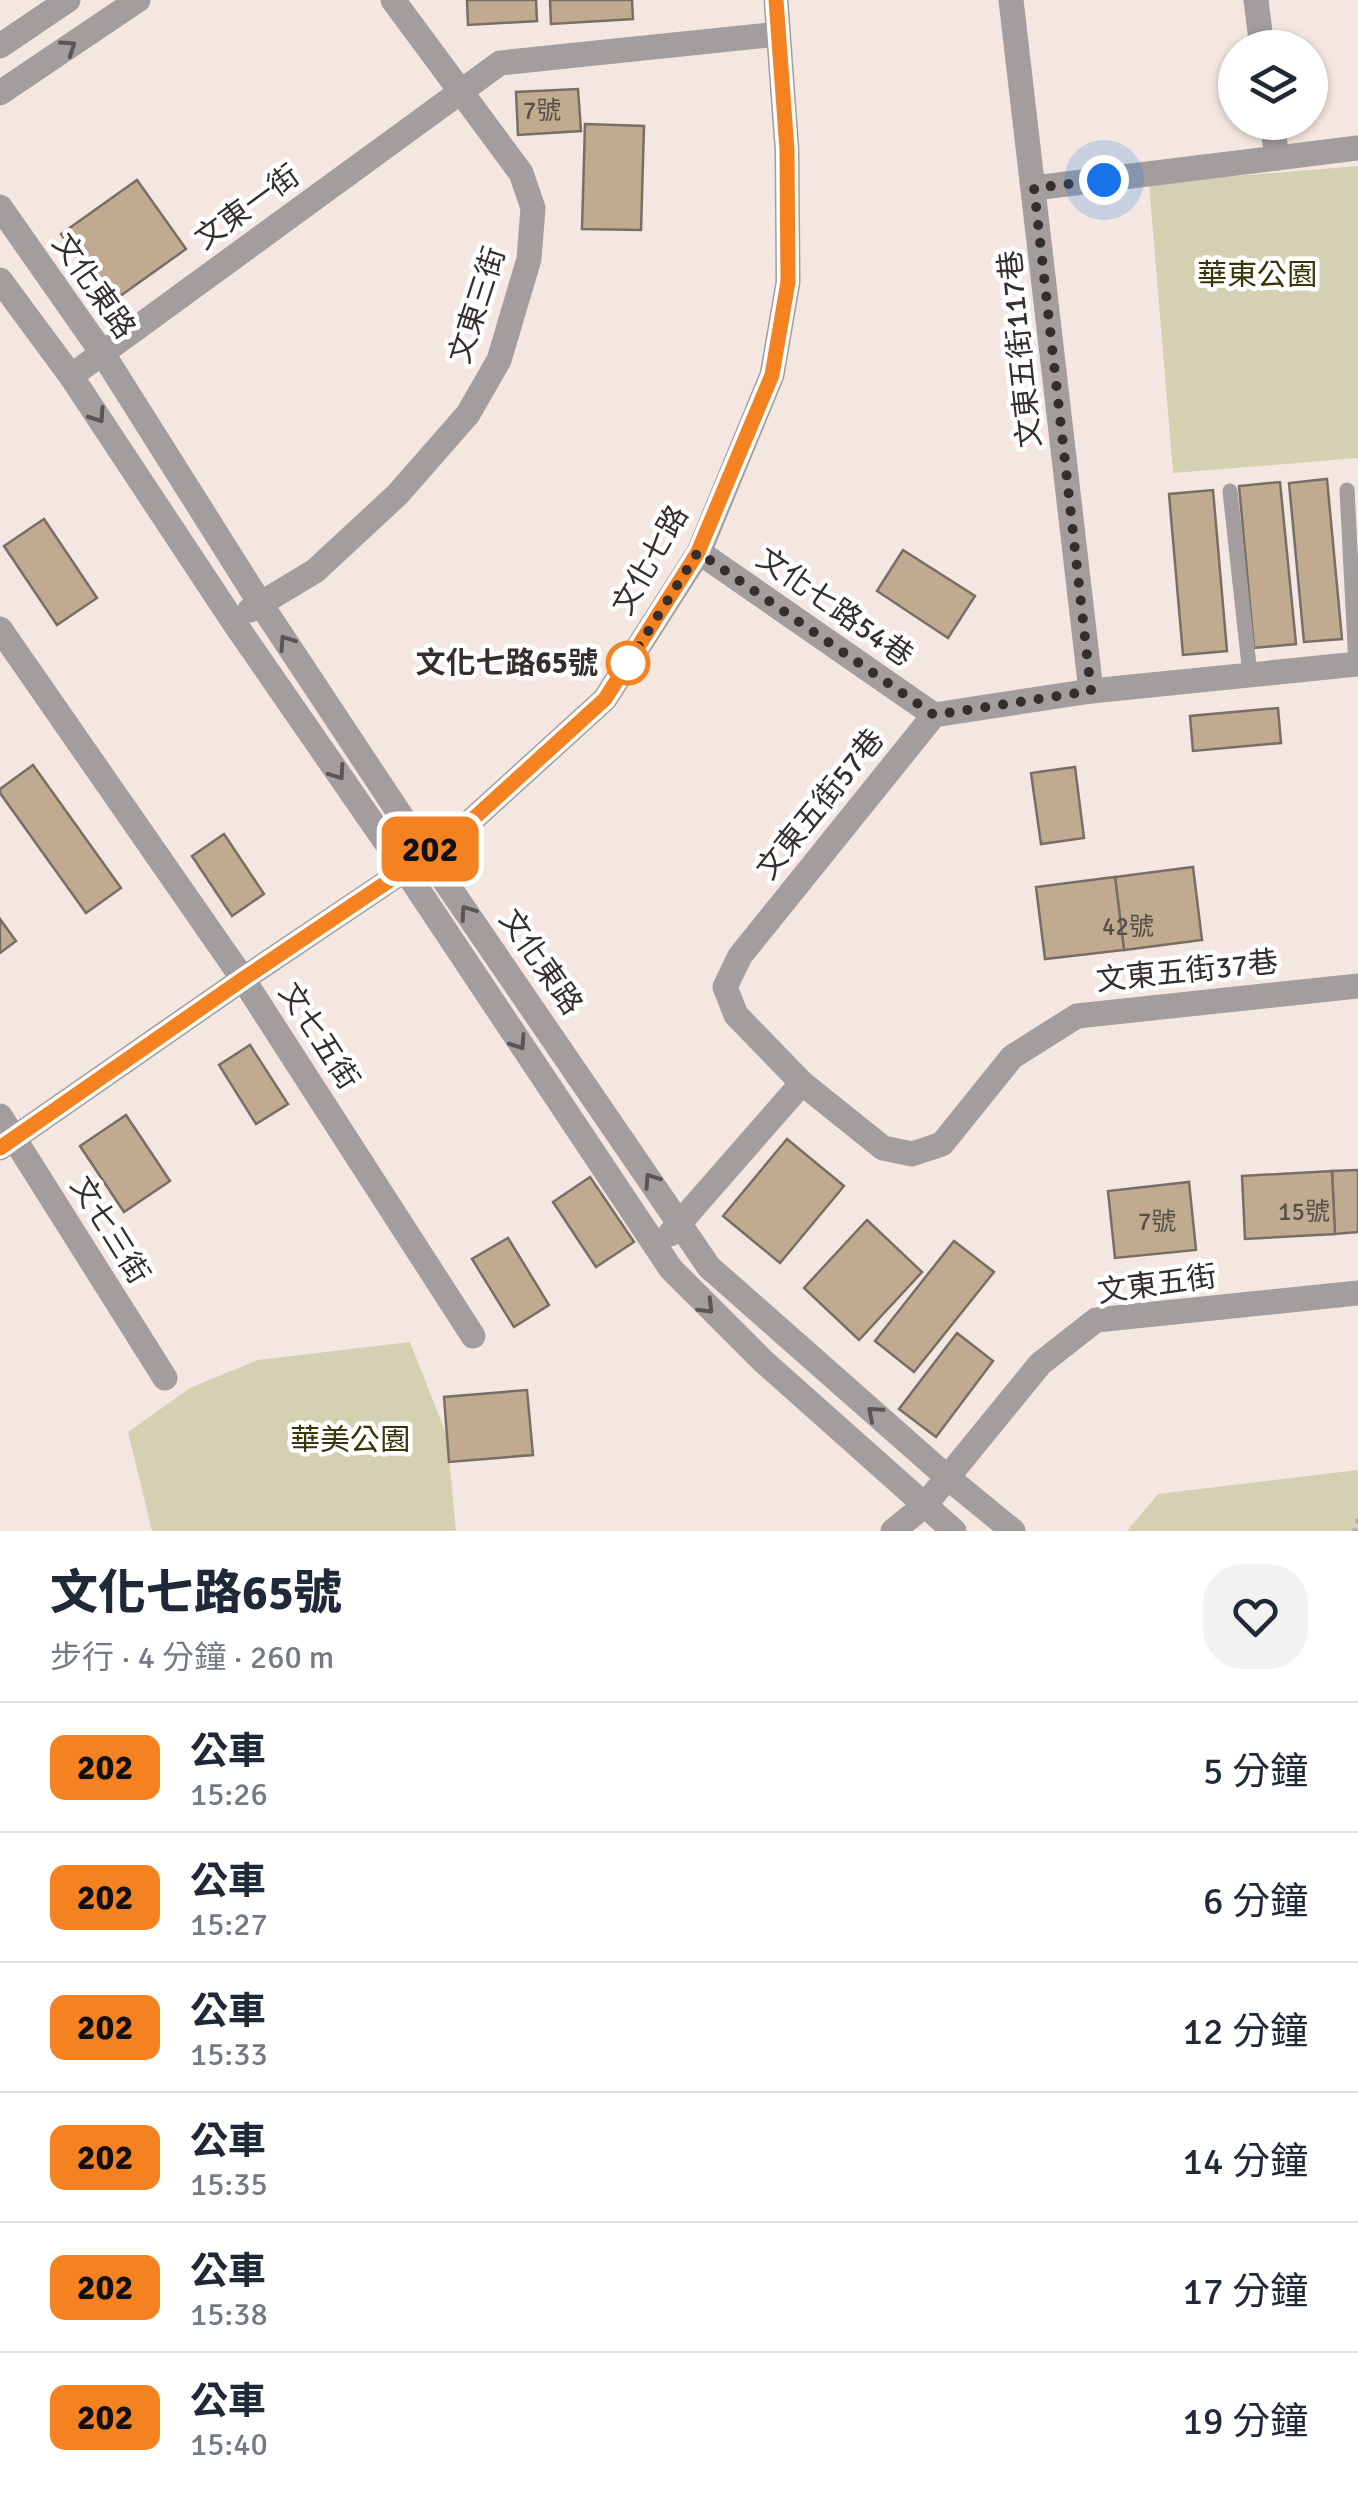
<!DOCTYPE html>
<html lang="zh-TW">
<head>
<meta charset="utf-8">
<style>
	:root { --surface:#fff; --page:#f2f2f3; --text:#1f2937; --muted:#747a83; --line:#e0e1e3 }
	body { margin:0; font-family:Signika,"Noto Sans TC",sans-serif; background:var(--page); color:var(--text); height:100vh; display:flex; flex-direction:column; font-size:38px; white-space:nowrap }
	* { box-sizing:border-box; margin:0 }
	p { font-size:32px; color:var(--muted) }
	.icon { flex:none; width:55px; height:55px; fill:none; stroke:currentColor; stroke-width:2; stroke-linecap:round; stroke-linejoin:round }
	.map { position:relative; height:1531px; overflow:hidden }
	.panel { display:flex; flex-direction:column; background:var(--surface); flex:1 }
	.panel>* { flex:none }
	.badge { padding:0 20px; border-radius:15px; font-size:35px; line-height:65px }
	.tools { position:absolute; left:1218px; top:30px; display:grid; gap:20px }
	.tools a { display:grid; place-items:center; width:110px; height:110px; border-radius:50%; background:var(--surface); box-shadow:0 2px 8px #0004; font-size:50px }
	.you { position:absolute; width:50px; height:50px; margin:-25px; border:8px solid #fff; border-radius:50%; background:#1a73e8; box-shadow:0 0 0 15px #1a73e833 }
	.map>.badge { position:absolute; translate:-50% -50%; box-shadow:0 0 0 5px #fff }
	.round { display:grid; place-items:center; flex:none; width:105px; height:105px; border-radius:40px; background:var(--page) }
	.summary { display:flex; align-items:center; justify-content:space-between; height:170px; padding:0 50px }
	h1 { font-size:48px; font-weight:800; line-height:75px }
	ul { padding:0; list-style:none }
	li { display:flex; align-items:center; gap:30px; height:130px; padding:0 50px; border-top:2px solid var(--line) }
	li div { flex:1 }
	li b { display:block; font-size:38px }
	li em { font-style:normal }
	li .badge { min-width:110px; font-weight:700; text-align:center }
	.map>svg:first-child { display:block }
</style>
</head>
<body>
<div class="map">
<svg width="1358" height="1531" viewBox="0 0 1358 1531">
	<rect width="100%" height="100%" fill="#f4e6e0"/>
	<!-- green -->
	<g fill="#d4d1b2">
		<polygon points="1358,166 1358,458 1173,473 1149,183"/>
		<polygon points="410,1342 447,1436 456,1531 152,1531 128,1432 190,1388 258,1360"/>
		<polygon points="1358,1470 1358,1531 1127,1531 1158,1494"/>
	</g>
	<!-- building -->
	<g fill="#c1ab90" stroke="#776f66" stroke-width="2.5">
		<polygon points="467,0 536,0 537,21 468,25"/>
		<polygon points="550,0 632,0 633,19 551,24"/>
		<polygon points="578,89 581,131 518,135 516,92"/>
		<polygon points="585,124 644,126 641,230 582,229"/>
		<polygon points="137,180 186,249 109,304 61,234"/>
		<polygon points="1327,479 1342,639 1304,642 1289,483"/>
		<polygon points="1280,482 1296,644 1254,648 1239,486"/>
		<polygon points="1213,490 1227,651 1183,655 1169,494"/>
		<polygon points="44,519 97,598 57,625 4,546"/>
		<polygon points="903,550 975,596 948,638 877,591"/>
		<polygon points="1278,708 1281,743 1193,751 1190,716"/>
		<polygon points="33,765 121,888 86,913 0,793 0,789"/>
		<polygon points="1075,767 1084,838 1041,844 1031,773"/>
		<polygon points="224,834 264,894 232,916 192,856"/>
		<polygon points="1193,867 1202,940 1124,950 1115,877"/>
		<polygon points="1115,877 1124,950 1045,959 1036,887"/>
		<polygon points="0,919 16,941 0,953"/>
		<polygon points="250,1045 288,1104 256,1124 219,1065"/>
		<polygon points="126,1115 170,1181 124,1212 80,1146"/>
		<polygon points="787,1139 844,1186 780,1263 723,1216"/>
		<polygon points="1358,1170 1358,1232 1335,1234 1332,1171"/>
		<polygon points="1332,1171 1335,1234 1245,1239 1242,1176"/>
		<polygon points="590,1177 634,1242 596,1267 553,1202"/>
		<polygon points="1189,1182 1196,1250 1115,1258 1108,1191"/>
		<polygon points="867,1220 922,1272 859,1340 804,1288"/>
		<polygon points="508,1238 549,1305 514,1327 472,1259"/>
		<polygon points="954,1241 994,1272 914,1372 875,1341"/>
		<polygon points="957,1333 993,1361 936,1437 899,1409"/>
		<polygon points="527,1390 533,1455 449,1462 444,1397"/>
	</g>
	<g fill="none" stroke-linecap="round" stroke-linejoin="round">
		<!-- path -->
		<polyline stroke="#b6aba6" stroke-width="5" stroke-dasharray="2.5 8" stroke-linecap="butt" points="1355,1531 1355,1521 1358,1521"/>
		<!-- service -->
		<g stroke="#a39d9e" stroke-width="15">
			<polyline points="1347,490 1356,665"/>
			<polyline points="1230,491 1250,675"/>
		</g>
		<!-- minor -->
		<g stroke="#a39d9e" stroke-width="25">
			<polyline points="1011,0 1091,691"/>
			<polyline points="1256,0 1262,48"/>
			<polyline points="0,46 68,0"/>
			<polyline points="0,93 138,0"/>
			<polyline points="1272,122 1277,158"/>
			<polyline points="1034,188 1358,148"/>
			<polyline points="0,207 103,354 260,603 425,852 709,1267 947,1477 1013,1531"/>
			<polyline points="0,280 71,376 233,621 405,870 671,1269 763,1361 954,1531"/>
			<polyline points="71,376 500,63 778,34"/>
			<polyline points="699,552 934,715"/>
			<polyline points="250,610 315,571 398,494 468,414 499,360 529,259 533,208 521,173 393,0"/>
			<polyline points="0,629 243,979 473,1336"/>
			<polyline points="1358,664 1091,691 934,715 740,956 725,987 736,1015 802,1083 883,1148 912,1154 942,1144 1012,1057 1077,1016 1358,986"/>
			<polyline points="0,1116 165,1378"/>
			<polyline points="0,1148 243,979 405,870 425,852 462,829 605,699 699,552 772,375 788,282 787,150 776,0"/>
			<polyline points="670,1234 802,1083"/>
			<polyline points="893,1531 925,1505 1040,1364 1096,1320 1358,1293"/>
		</g>
	</g>
	<!-- one-way arrows -->
	<defs><path id="oneway-chevron" d="M-2-3.5L2.5 0L-2 3.5" fill="none" stroke-width="1.6" stroke-linecap="round" stroke-linejoin="round" transform="scale(2.5)"/></defs>
	<g stroke="#5b5655">
		<use href="#oneway-chevron" transform="translate(69 47) rotate(-34)"/>
		<use href="#oneway-chevron" transform="translate(98 416) rotate(56)"/>
		<use href="#oneway-chevron" transform="translate(286 642) rotate(-124)"/>
		<use href="#oneway-chevron" transform="translate(338 773) rotate(55)"/>
		<use href="#oneway-chevron" transform="translate(467 912) rotate(-125)"/>
		<use href="#oneway-chevron" transform="translate(519 1043) rotate(56)"/>
		<use href="#oneway-chevron" transform="translate(651 1180) rotate(-124)"/>
		<use href="#oneway-chevron" transform="translate(707 1307) rotate(45)"/>
		<use href="#oneway-chevron" transform="translate(874 1413) rotate(-139)"/>
	</g>
	<g fill="none" stroke-linecap="round" stroke-linejoin="round">
		<!-- line casing -->
		<g stroke="#fff" stroke-width="22">
			<polyline id="line" points="0,1148 243,979 405,870 425,852 462,829 605,699 698,552 772,375 788,282 787,150 776,0"/>
		</g>
		<!-- line -->
		<use href="#line" stroke="#f58220" stroke-width="15"/>
		<!-- walk -->
		<polyline stroke="#342f2d" stroke-width="10" stroke-dasharray="0 18" points="628,663 624,670 698,552 934,715 1091,691 1034,188 1104,180"/>
	</g>
	<!-- markers -->
	<circle fill="#fff" stroke="#f58220" stroke-width="5" cx="628" cy="663" r="20"/>
	<g text-anchor="middle" stroke-width="9" stroke-linejoin="round" paint-order="stroke">
		<!-- number labels -->
		<g font-size="25" fill="#574e46">
			<text x="542" y="119">7號</text>
			<text x="1128" y="935">42號</text>
			<text x="1304" y="1220">15號</text>
			<text x="1157" y="1230">7號</text>
		</g>
		<!-- street labels -->
		<g font-size="30" fill="#342f2d" stroke="#fff">
			<text transform="translate(247 207) rotate(-36)" y="10">文東一街</text>
			<text transform="translate(94 286) rotate(55)" y="10">文化東路</text>
			<text transform="translate(477 305) rotate(-72)" y="10">文東三街</text>
			<text transform="translate(1020 349) rotate(-96)" y="10">文東五街117巷</text>
			<text transform="translate(650 560) rotate(-60)" y="10">文化七路</text>
			<text transform="translate(835 607) rotate(35)" y="10">文化七路54巷</text>
			<text transform="translate(820 804) rotate(-51)" y="10">文東五街57巷</text>
			<text transform="translate(541 962) rotate(55)" y="10">文化東路</text>
			<text transform="translate(1187 971) rotate(-6)" y="10">文東五街37巷</text>
			<text transform="translate(319 1036) rotate(57)" y="10">文七五街</text>
			<text transform="translate(110 1230) rotate(58)" y="10">文七三街</text>
			<text transform="translate(1157 1284) rotate(-8)" y="10">文東五街</text>
		</g>
		<!-- park labels -->
		<g font-size="30" fill="#39350a" stroke="#fff">
			<text x="1257" y="285">華東公園</text>
			<text x="350" y="1450">華美公園</text>
		</g>
		<!-- stop labels -->
		<g font-size="30" font-weight="bold" fill="#342f2d" stroke="#fff" text-anchor="end">
			<text x="598" y="673">文化七路65號</text>
		</g>
	</g>
</svg>
<div class="tools">
<a><svg class="icon" aria-label="layers" viewBox="0 0 24 24"><path d="M12 4l9 5-9 5-9-5zM3 14l9 5 9-5"/></svg></a>
</div>
<div class="you" style="left:1104px;top:180px"></div>
<b class="badge" style="left:430px;top:849px;background:#f58220;color:#111">202</b>
</div>
<section class="panel">
<div class="summary"><div><h1>文化七路65號</h1><p>步行 · 4 分鐘 · 260 m</p></div><a class="round"><svg class="icon" aria-label="heart" viewBox="0 0 24 24"><path d="M12 20l-8-8c-3-5 5-10 8-4 3-6 11-1 8 4z"/></svg></a></div>
<ul>
<li><span class="badge" style="background:#f58220;color:#111">202</span><div><b>公車</b><p>15:26</p></div><em>5 分鐘</em></li>
<li><span class="badge" style="background:#f58220;color:#111">202</span><div><b>公車</b><p>15:27</p></div><em>6 分鐘</em></li>
<li><span class="badge" style="background:#f58220;color:#111">202</span><div><b>公車</b><p>15:33</p></div><em>12 分鐘</em></li>
<li><span class="badge" style="background:#f58220;color:#111">202</span><div><b>公車</b><p>15:35</p></div><em>14 分鐘</em></li>
<li><span class="badge" style="background:#f58220;color:#111">202</span><div><b>公車</b><p>15:38</p></div><em>17 分鐘</em></li>
<li><span class="badge" style="background:#f58220;color:#111">202</span><div><b>公車</b><p>15:40</p></div><em>19 分鐘</em></li>
</ul>
</section>
</body>
</html>
